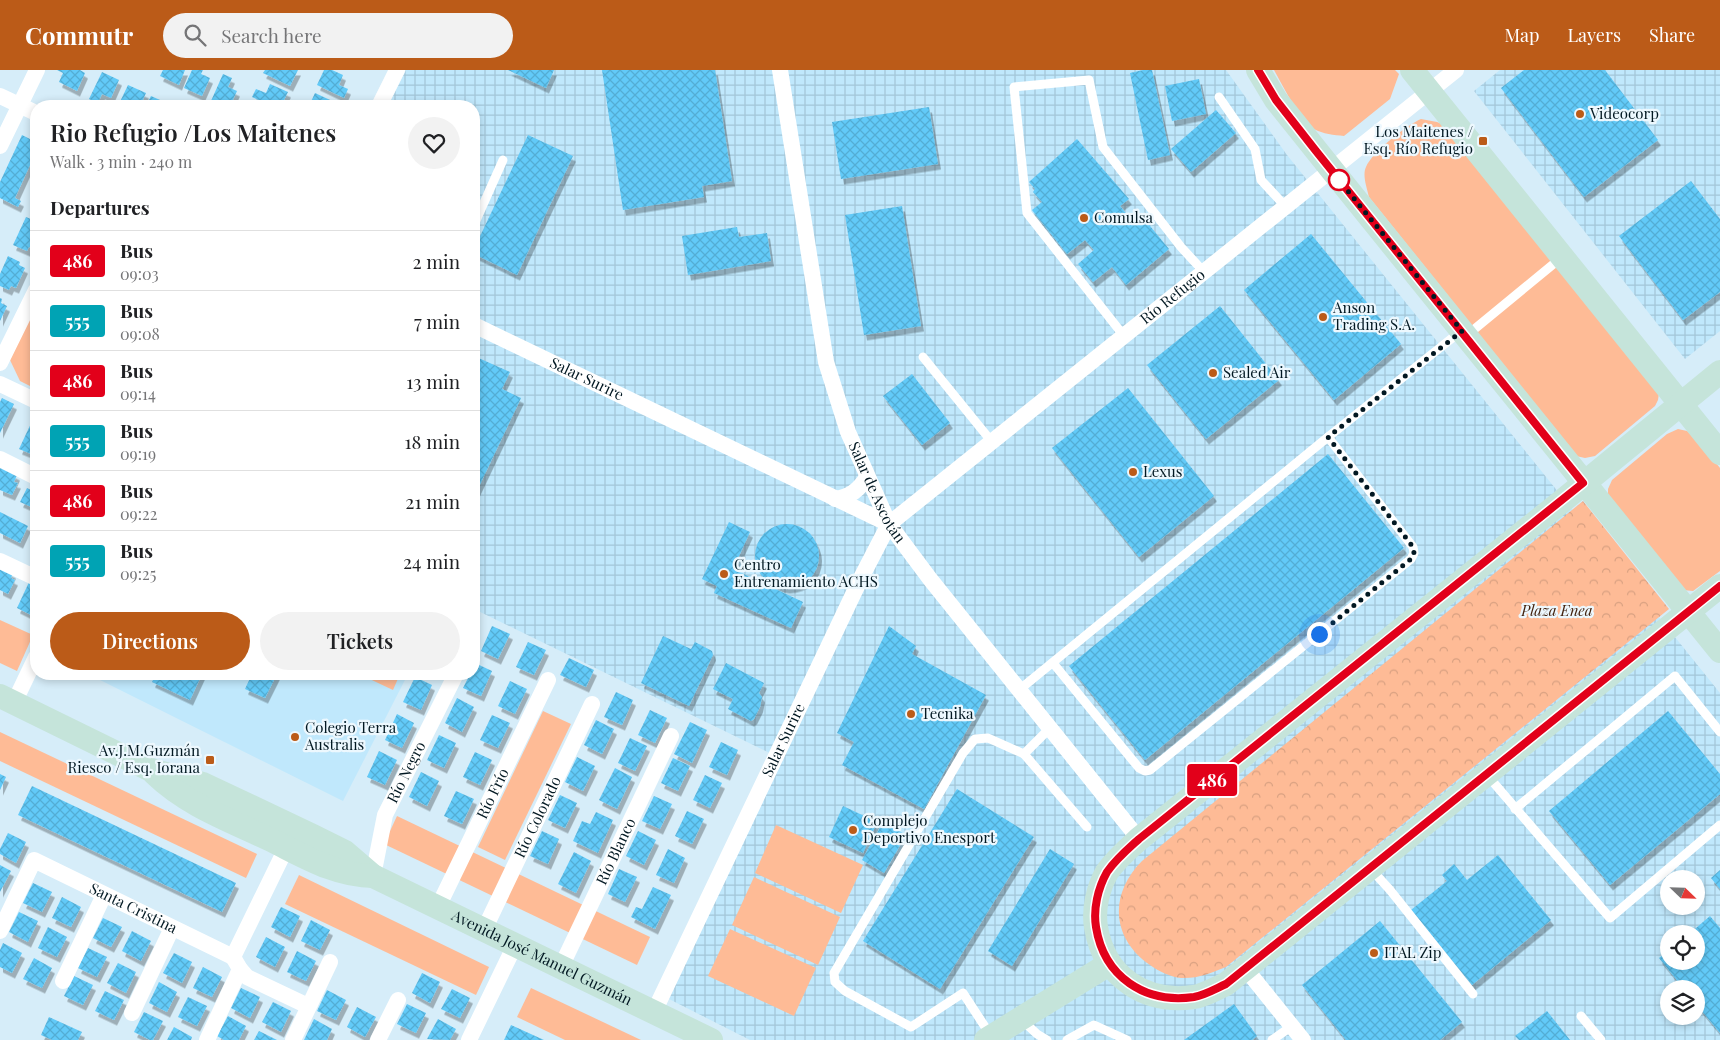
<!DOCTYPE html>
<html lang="en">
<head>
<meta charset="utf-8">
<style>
	:root { --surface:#fff; --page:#f2f2f2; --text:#202124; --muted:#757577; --line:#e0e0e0; --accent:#bb5b18 }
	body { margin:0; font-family:"Playfair Display",serif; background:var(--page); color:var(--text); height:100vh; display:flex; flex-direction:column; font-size:19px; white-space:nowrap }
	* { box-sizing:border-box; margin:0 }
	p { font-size:16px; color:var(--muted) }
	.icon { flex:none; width:28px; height:28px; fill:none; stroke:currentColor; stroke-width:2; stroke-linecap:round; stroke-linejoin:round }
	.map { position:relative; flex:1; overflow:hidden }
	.panel { position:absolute; left:30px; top:30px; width:450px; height:580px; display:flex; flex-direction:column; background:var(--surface); border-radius:20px; box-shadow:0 2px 8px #0003 }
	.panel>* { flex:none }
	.badge { padding:0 10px; border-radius:4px; font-size:18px; line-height:32px }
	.needle { width:32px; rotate:113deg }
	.buttons { position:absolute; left:1660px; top:800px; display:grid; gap:10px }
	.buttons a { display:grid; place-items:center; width:45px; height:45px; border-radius:50%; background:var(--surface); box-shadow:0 2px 8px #0003; font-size:25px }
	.you { position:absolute; width:25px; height:25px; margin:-12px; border:4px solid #fff; border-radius:50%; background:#1a73e8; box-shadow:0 0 0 8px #1a73e833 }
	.map>.badge { position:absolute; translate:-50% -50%; box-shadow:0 0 0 2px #fff }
	h2 { padding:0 20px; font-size:19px; line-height:45px }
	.round { display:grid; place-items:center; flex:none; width:52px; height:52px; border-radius:26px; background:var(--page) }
	.headline { display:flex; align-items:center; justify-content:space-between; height:85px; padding:0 20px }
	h1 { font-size:24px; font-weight:600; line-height:38px }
	.cta { display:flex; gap:10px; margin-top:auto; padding:10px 20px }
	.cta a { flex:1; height:58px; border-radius:30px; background:var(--accent); color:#fff; font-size:20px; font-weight:600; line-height:58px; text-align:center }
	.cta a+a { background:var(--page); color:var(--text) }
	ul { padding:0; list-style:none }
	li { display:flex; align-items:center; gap:15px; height:60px; padding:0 20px; border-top:1px solid var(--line) }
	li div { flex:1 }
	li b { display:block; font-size:19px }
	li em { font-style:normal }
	li .badge { min-width:55px; font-weight:700; text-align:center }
	header { display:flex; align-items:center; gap:30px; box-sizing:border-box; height:70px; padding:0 25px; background:var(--accent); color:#fff }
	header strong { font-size:24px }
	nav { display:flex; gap:28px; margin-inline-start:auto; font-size:18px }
	.search { width:350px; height:45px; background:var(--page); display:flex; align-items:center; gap:12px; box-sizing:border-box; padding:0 18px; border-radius:28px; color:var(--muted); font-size:19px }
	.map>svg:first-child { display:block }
</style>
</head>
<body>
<header>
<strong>Commutr</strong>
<div class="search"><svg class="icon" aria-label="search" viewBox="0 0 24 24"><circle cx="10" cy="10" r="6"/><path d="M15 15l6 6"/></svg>Search here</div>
<nav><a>Map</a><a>Layers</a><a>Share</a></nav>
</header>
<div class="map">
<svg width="1720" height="970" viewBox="0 0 1720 970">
	<defs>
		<pattern id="industrial-grid" width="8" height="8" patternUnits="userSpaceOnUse" patternTransform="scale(1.25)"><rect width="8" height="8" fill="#c0e8fc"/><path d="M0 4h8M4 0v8" fill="none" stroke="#a3c6d8"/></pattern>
		<pattern id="park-crowns" width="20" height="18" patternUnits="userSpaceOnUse" patternTransform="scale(1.25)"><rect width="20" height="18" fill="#febb96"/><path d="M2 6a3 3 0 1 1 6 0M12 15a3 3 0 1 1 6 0" fill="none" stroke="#d8a081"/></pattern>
		<pattern id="building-cross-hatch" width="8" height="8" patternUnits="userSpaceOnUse" patternTransform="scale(1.25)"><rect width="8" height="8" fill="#62caf8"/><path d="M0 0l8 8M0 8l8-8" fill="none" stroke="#53add4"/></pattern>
		<filter id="shadow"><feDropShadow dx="3" dy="5.5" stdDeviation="0" flood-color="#0004"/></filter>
	</defs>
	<rect width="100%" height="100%" fill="#d6edf9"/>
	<!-- built -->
	<polygon fill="#c0e8fc" points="88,604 408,604 343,731"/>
	<!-- industrial -->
	<g fill="url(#industrial-grid)" fill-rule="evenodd">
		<path d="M406 0H1226L1287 85 1720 623V970H750L667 928 780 688 474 539V36H388ZM1669 809H1696V836H1669ZM1669 864H1696V891H1669ZM1669 919H1696V946H1669Z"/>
		<polygon points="1500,0 1720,0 1720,261 1685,289 1474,21"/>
	</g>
	<!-- grass -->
	<g fill="#febb96">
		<path d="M1274 0H1395L1399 4 1390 29 1344 66C1334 65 1323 64 1314 59 1300 51 1282 14 1274 0Z"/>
		<path d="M1421 49 1437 52 1446 56 1659 323 1658 330 1655 336 1595 386 1585 388 1576 386 1369 127C1367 118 1362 105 1366 97 1372 82 1407 55 1421 49Z"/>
		<polygon points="36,235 36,319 20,311 10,290"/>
		<polygon points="1678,359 1687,361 1695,367 1720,398 1720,501 1693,521 1683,520 1608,427 1608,419 1612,410 1667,364"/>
		<polygon points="0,550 33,565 17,601 0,593"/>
		<polygon points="359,604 400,604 393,620"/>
		<polygon points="543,641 571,654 505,790 478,777"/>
		<polygon points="0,662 257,784 246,808 0,691"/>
		<polygon points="397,746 650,867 637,895 384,774"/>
		<polygon points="776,755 863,795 841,843 755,803"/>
		<polygon points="299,805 489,897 476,925 285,834"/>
		<polygon points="754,807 840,847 818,895 732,855"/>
		<polygon points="730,859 816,898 794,946 708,906"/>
		<polygon points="531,918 641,970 565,970 517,947"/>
	</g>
	<!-- park -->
	<path fill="url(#park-crowns)" d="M1583 431 1669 539 1226 897C1211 903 1197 909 1181 908 1171 907 1158 901 1150 895 1111 868 1109 824 1142 791Z"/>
	<!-- building -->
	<g fill="url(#building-cross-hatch)" filter="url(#shadow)">
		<polygon points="57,0 80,0 85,3 77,21 59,12 63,3"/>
		<polygon points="163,0 185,0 179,15 160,6"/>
		<polygon points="192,0 203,0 201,4 210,8 202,26 184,18"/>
		<polygon points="265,0 298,0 290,16 263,3"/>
		<polygon points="324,0 332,0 343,5 339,15 348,19 344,28 317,15"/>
		<polygon points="508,0 554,0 546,18"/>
		<polygon points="602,0 715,0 732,111 702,116 704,127 623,140"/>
		<polygon points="1143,0 1152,0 1170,85 1148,90 1130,3"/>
		<polygon points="1524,0 1605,0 1658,70 1584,127 1501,18"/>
		<polygon points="102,2 119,10 111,28 102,24 98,33 89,29"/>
		<polygon points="223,4 232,8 228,17 237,21 230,36 221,36 211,31"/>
		<polygon points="1199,9 1206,44 1172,51 1165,16"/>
		<polygon points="270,14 288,22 281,36 272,36 252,27 256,19 266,23"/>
		<polygon points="128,15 146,23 140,36 118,36"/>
		<polygon points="315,23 343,36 309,36"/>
		<polygon points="151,26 169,34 168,36 146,36"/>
		<polygon points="929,37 938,94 841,109 832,52"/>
		<polygon points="1216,40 1236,63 1191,102 1171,79"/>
		<polygon points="22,65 36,72 36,82 15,128 21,131 18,137 0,128 0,112"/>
		<polygon points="528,65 573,86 517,205 474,184 474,179"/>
		<polygon points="1077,69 1129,129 1120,136 1133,152 1141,145 1169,179 1126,215 1112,197 1093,212 1078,194 1094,180 1085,170 1067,184 1032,140 1042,132 1033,122 1035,119 1029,112"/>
		<polygon points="36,107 36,122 30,119"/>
		<polygon points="1691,111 1720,149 1720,222 1683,250 1619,166"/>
		<polygon points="902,136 921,256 864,265 845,145"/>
		<polygon points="26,147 36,151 36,174 34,179 29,177 27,181 13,175"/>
		<polygon points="737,157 739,167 767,163 771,191 688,205 682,166"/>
		<polygon points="1311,164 1401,274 1334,330 1244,220"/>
		<polygon points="8,186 20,192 19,195 25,198 16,218 11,216 9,220 0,216 0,204"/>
		<polygon points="0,228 2,229 1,233 7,236 0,251"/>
		<polygon points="1220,236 1279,310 1206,369 1147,295"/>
		<polygon points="474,286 510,302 502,319 521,328 474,427"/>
		<polygon points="912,304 950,353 922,375 883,326"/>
		<polygon points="1128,318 1214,426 1139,487 1052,378"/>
		<polygon points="2,328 14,334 0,363 0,332"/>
		<polygon points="35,345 36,346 36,386 19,379"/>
		<polygon points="1328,384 1404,478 1145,690 1069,596"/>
		<polygon points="0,397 17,405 14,412 18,413 12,425 0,420"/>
		<polygon points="33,415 36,417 36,439 20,432 27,418 31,420"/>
		<polygon points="0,442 28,456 20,473 0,463"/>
		<polygon points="729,452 750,462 733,499 803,532 791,558 714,523 717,516 702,509"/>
		<circle cx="787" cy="486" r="32"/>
		<polygon points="36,466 36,481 30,478"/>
		<polygon points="0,497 13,503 11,508 15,510 8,524 0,520"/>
		<polygon points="30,510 36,513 36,539 33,546 17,538"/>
		<polygon points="492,556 510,564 498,589 481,581"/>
		<polygon points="889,556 916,576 912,584 986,625 924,739 842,695 854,672 837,663"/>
		<polygon points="663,566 691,579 695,572 712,581 713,585 689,636 641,613"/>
		<polygon points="528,572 546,580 534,605 516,597"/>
		<polygon points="569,588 594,600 586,617 560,605"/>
		<polygon points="475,593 492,601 481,626 463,618 470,604 474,604"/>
		<polygon points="726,593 764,613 759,623 762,627 760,637 754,649 751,651 728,639 733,629 713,619"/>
		<polygon points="156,604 202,604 190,630 152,612"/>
		<polygon points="252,604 277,604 265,628 245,619"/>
		<polygon points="415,607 432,615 421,640 403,632"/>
		<polygon points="510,611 527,619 515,644 498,636"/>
		<polygon points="616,622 633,630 622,655 604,647"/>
		<polygon points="457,628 474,637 462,662 445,653"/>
		<polygon points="650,640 667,648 655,673 638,665"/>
		<polygon points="1668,641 1720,704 1720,724 1610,815 1549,741"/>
		<polygon points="397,644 414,653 402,678 385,670"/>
		<polygon points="492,645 510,653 498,678 480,670"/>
		<polygon points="596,650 614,659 602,684 584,675"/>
		<polygon points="690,652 707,660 692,693 674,684"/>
		<polygon points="439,665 456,673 444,698 427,690"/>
		<polygon points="630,668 647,676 635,701 618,693"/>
		<polygon points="721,672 738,680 727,705 709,697"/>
		<polygon points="379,681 397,690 385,715 367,707"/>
		<polygon points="475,682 492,690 480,715 463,707"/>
		<polygon points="577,687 595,696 583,721 565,712"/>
		<polygon points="673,688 690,696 678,721 661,713"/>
		<polygon points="615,698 632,707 617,739 599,730"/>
		<polygon points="421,702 439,711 427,736 409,727"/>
		<polygon points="0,704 6,707 0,720"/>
		<polygon points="705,705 722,713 710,738 693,730"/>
		<polygon points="32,716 236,813 222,842 18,745"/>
		<polygon points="957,719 1034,767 940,919 863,871"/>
		<polygon points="456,721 474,729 462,754 444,746"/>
		<polygon points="560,725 577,733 565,758 548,750"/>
		<polygon points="654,726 672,734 660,759 642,751"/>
		<polygon points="843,736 877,752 863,783 829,767"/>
		<polygon points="687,741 704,749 692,774 675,766"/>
		<polygon points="596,742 613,750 598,783 573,771 582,751 590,754"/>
		<polygon points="883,752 906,765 884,803 862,790"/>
		<polygon points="542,761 559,769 548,794 530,786"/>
		<polygon points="638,761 656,770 644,795 626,786"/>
		<polygon points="8,763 26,772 16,793 0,784 0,779"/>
		<polygon points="668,779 685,788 674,813 656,805"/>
		<polygon points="1050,779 1074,794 1012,896 988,881"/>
		<polygon points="574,782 591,791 576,823 558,814"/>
		<polygon points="1498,785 1551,850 1472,915 1411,840 1447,811 1442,805 1454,794 1467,810"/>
		<polygon points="0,795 11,801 0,822"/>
		<polygon points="619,799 637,807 625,832 608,824"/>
		<polygon points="1720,800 1720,819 1711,808"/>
		<polygon points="33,813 52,822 42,842 23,833"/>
		<polygon points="653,817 671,825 655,859 631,847 636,837 642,839"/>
		<polygon points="62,827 81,837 71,857 52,848"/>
		<polygon points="281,837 300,846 290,867 271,857"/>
		<polygon points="19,842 38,851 28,872 9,862"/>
		<polygon points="1710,846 1720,858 1720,963 1696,934 1696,919 1684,919 1659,888 1669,880 1669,891 1696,891 1696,864 1689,864"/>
		<polygon points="103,848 122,857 111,877 93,868"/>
		<polygon points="311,850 330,860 320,880 301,871"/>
		<polygon points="1380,851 1462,952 1440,970 1346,970 1302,915"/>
		<polygon points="48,857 67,867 57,887 38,878"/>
		<polygon points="132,861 151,871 141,891 122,881"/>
		<polygon points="266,867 285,877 275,897 256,887"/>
		<polygon points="3,873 22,883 12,903 0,897 0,880"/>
		<polygon points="88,878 107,887 97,907 78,898"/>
		<polygon points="297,881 316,891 306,911 287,902"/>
		<polygon points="174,883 192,892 182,913 163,903"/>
		<polygon points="34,888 52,898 42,918 23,909"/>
		<polygon points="118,893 136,902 126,923 107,913"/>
		<polygon points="203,897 222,907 212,927 193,918"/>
		<polygon points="422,903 440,912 430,933 412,923"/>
		<polygon points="74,906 93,915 83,935 64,926"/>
		<polygon points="159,912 177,922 167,942 149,933"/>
		<polygon points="241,918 260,927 250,948 231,938"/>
		<polygon points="452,919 470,928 460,948 441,939"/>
		<polygon points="327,920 346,930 336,950 317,941"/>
		<polygon points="105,921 124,930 114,950 95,941"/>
		<polygon points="188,927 207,936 197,956 178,947"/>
		<polygon points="273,932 291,941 281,962 262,952"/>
		<polygon points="407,934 426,943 416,963 397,954"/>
		<polygon points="1234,934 1257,966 1252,970 1184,970"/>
		<polygon points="357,937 376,947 365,967 347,957"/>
		<polygon points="1547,941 1570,970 1519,970 1515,966"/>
		<polygon points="144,942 163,951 153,970 150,970 134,962"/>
		<polygon points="228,946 246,956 239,970 224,970 217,966"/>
		<polygon points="49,947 82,962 78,970 52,970 41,965"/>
		<polygon points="314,949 332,959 327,970 304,970"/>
		<polygon points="438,949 456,959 450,970 427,969"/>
		<polygon points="511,955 544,970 504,970"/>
		<polygon points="174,957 192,967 191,970 167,970"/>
		<polygon points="259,961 277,970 254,970"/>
	</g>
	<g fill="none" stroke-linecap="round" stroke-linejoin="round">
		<!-- lane -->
		<g stroke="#fff" stroke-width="9">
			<polyline points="1219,27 1255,79 1261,110 1286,137"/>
			<polyline points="474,155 503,90"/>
			<polyline points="1124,266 1027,143 1014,17 1089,10 1103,77 1181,177 1204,202"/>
			<polyline points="1466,266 1562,187"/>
			<polyline points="923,287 992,372"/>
			<polyline points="1053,593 1139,698 1145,701 1150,700 1411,489 1414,483 1413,477 1328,367"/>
			<polyline points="1019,620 1328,367 1461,261"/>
			<polyline points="1024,684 1087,757"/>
			<polyline points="1487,705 1610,848 1720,755"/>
			<polyline points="1515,739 1675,606 1720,662"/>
			<polyline points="1370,798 1390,820 1473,924"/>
			<polyline points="1581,946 1601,970"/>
			<polyline points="1021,949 1037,964 1047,970"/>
			<polyline points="991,966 963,923 911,957 845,921 835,912 834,903 963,683 975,669 988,668 1024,684 1050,658"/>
			<polyline points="1067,970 1094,955 1127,970"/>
			<polyline points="1272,970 1292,956"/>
		</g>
		<!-- street -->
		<g stroke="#fff" stroke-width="16">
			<path id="s1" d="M780 0 826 292 848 362 889 454 930 509 1139 769"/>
			<polyline points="0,26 36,43"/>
			<polyline points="379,36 397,0"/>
			<polyline points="0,76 37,0"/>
			<path id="s2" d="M474 255 889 454"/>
			<polyline points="0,293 36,220"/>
			<polyline points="0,314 36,331"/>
			<polyline points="0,389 36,407"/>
			<path d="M835 429C850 427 859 420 867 407"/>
			<polyline points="0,491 36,508"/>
			<polyline points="14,633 36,587"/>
			<polyline points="290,770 233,887 240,899 247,907 308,936"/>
			<path id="s3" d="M373 806 385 745 456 604"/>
			<path id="s4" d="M438 837 548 610"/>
			<path id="s5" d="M484 860 592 634"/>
			<path id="s6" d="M0 861 34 790 233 887"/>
			<path id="s7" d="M561 897 671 666"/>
			<polyline points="1245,898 1303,970"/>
			<polyline points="63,911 104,825"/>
			<path id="s8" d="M654 942 860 510 889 454 1456 0"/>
			<polyline points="132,943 172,858"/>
			<polyline points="207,970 240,899"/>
			<polyline points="293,970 330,892"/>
			<polyline points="378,970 398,930"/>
			<polyline points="469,970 515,875"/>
		</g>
		<!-- secondary -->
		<g stroke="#c5e4da" stroke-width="24">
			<polyline points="1258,0 1276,30 1332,100 1720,581"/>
			<polyline points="1412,0 1720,383"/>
			<path d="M1720 302 1561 432 1139 769C1128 779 1116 789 1107 802 1098 818 1093 839 1096 857 1104 907 1145 934 1194 927 1205 925 1215 919 1226 914L1720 516"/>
			<path id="s9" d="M0 626 151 700 203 714 313 766 345 782 373 806 711 970"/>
			<path d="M155 704C187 735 229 750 269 769 302 785 335 806 373 806"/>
			<polyline points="986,970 1109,894"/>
		</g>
	</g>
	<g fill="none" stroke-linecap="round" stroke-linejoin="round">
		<!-- line casing -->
		<g stroke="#fff" stroke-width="11">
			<path id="line" d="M1258 0 1276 30 1316 81 1583 413 1139 769C1128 779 1116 789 1107 802 1098 818 1093 839 1096 857 1104 907 1145 934 1194 927 1205 925 1215 919 1226 914L1720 516"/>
		</g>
		<!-- line -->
		<use href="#line" stroke="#e2001a" stroke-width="8"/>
		<!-- walk -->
		<polyline stroke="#021822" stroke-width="5" stroke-dasharray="0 9" points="1319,564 1411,489 1414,483 1413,477 1328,367 1462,261 1339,110"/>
	</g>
	<!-- markers -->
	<g fill="#bb5b18" stroke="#edf8fe" stroke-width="2">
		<circle cx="1580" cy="44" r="5"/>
		<rect x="1478" y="66" width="10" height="10" rx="2.5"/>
		<circle cx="1084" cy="148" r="5"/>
		<circle cx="1323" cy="247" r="5"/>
		<circle cx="1213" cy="303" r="5"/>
		<circle cx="1133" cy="402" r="5"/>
		<circle cx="724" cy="504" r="5"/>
		<circle cx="911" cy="644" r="5"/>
		<circle cx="295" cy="667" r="5"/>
		<rect x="205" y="685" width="10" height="10" rx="2.5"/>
		<circle cx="853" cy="760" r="5"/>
		<circle cx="1374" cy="883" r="5"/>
	</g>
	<circle fill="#fff" stroke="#e2001a" stroke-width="2.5" cx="1339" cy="110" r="10"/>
	<g text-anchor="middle" stroke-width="4.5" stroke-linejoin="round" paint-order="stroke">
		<!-- poi labels -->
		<g font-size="15" fill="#021822" stroke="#edf8fe" text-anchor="start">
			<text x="1590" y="49">Videocorp</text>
			<text x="1473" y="67" text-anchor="end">Los Maitenes /<tspan x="1473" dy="17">Esq. Río Refugio</tspan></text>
			<text x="1094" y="153">Comulsa</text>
			<text x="1333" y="243">Anson<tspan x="1333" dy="17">Trading S.A.</tspan></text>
			<text x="1223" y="308">Sealed Air</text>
			<text x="1143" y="407">Lexus</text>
			<text x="734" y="500">Centro<tspan x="734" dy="17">Entrenamiento ACHS</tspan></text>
			<text x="921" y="649">Tecnika</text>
			<text x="305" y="663">Colegio Terra<tspan x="305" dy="17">Australis</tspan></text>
			<text x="200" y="686" text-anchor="end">Av.J.M.Guzmán<tspan x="200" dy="17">Riesco / Esq. Iorana</tspan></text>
			<text x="863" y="756">Complejo<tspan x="863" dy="17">Deportivo Enesport</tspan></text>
			<text x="1384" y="888">ITAL Zip</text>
		</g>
		<!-- street labels -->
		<g font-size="15" fill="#021822" stroke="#edf8fe">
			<text dy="5" stroke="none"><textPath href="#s8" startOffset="905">Río Refugio</textPath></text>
			<text dy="5" stroke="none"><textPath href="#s2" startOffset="125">Salar Surire</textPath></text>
			<text dy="5" stroke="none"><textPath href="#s1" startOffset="436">Salar de Ascotán</textPath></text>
			<text dy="5" stroke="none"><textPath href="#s8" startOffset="301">Salar Surire</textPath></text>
			<text dy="5" stroke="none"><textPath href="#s3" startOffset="110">Río Negro</textPath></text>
			<text dy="5" stroke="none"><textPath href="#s4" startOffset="126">Río Frío</textPath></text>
			<text dy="5" stroke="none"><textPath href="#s5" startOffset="125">Río Colorado</textPath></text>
			<text dy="5" stroke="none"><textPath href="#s7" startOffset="128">Río Blanco</textPath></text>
			<text dy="5" stroke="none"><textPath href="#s6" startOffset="189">Santa Cristina</textPath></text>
			<text dy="5" stroke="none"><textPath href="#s9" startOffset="604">Avenida José Manuel Guzmán</textPath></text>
		</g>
		<!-- park labels -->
		<g font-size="15" font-style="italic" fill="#42220e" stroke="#edf8fe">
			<text x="1557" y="546">Plaza Enea</text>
		</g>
	</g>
</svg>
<div class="buttons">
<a><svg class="needle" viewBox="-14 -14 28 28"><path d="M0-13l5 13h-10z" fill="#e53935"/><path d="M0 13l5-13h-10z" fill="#757577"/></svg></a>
<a><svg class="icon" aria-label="locate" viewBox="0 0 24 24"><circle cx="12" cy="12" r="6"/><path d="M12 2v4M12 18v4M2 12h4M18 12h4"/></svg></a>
<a><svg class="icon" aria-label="layers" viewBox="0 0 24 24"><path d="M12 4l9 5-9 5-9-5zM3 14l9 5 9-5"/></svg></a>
</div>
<div class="you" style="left:1319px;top:564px"></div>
<b class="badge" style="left:1212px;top:710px;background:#e2001a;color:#fff">486</b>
<section class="panel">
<div class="headline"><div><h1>Rio Refugio /Los Maitenes</h1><p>Walk · 3 min · 240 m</p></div><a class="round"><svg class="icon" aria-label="heart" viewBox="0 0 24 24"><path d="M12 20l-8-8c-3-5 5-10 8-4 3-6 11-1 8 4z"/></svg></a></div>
<h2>Departures</h2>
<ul>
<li><span class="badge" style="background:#e2001a;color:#fff">486</span><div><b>Bus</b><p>09:03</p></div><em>2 min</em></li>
<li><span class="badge" style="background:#00a3b4;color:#fff">555</span><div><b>Bus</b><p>09:08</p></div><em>7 min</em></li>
<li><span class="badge" style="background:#e2001a;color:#fff">486</span><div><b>Bus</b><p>09:14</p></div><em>13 min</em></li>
<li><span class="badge" style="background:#00a3b4;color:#fff">555</span><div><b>Bus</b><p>09:19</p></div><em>18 min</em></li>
<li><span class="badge" style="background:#e2001a;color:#fff">486</span><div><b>Bus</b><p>09:22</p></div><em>21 min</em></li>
<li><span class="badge" style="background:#00a3b4;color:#fff">555</span><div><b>Bus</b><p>09:25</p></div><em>24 min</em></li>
</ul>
<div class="cta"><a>Directions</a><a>Tickets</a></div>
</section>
</div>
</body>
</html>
